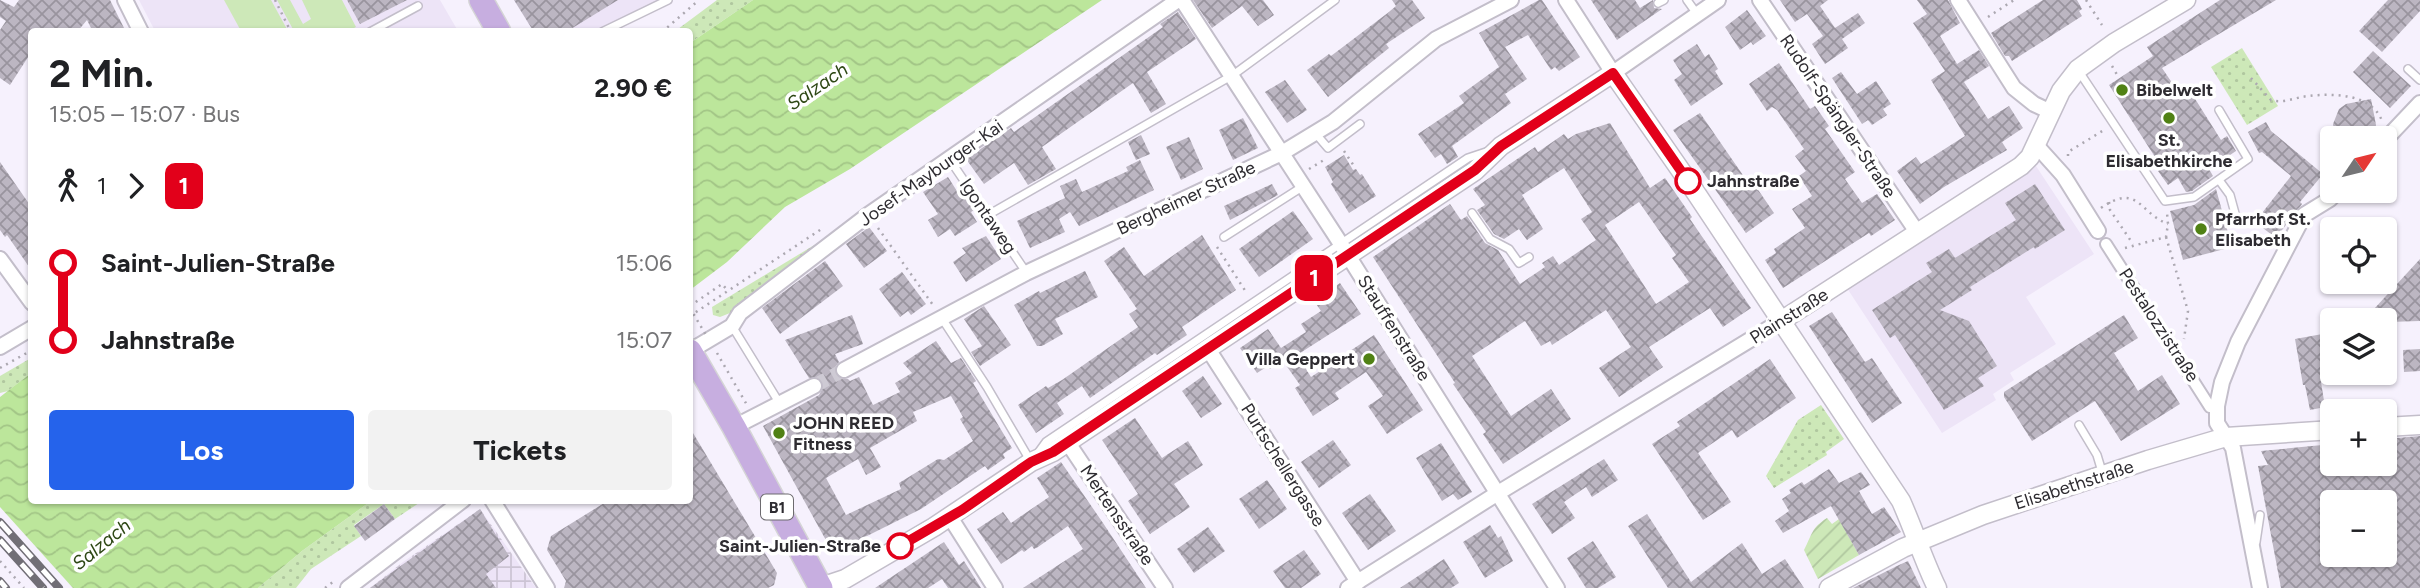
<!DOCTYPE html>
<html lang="de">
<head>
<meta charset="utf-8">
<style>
	:root { --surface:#fff; --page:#f2f2f2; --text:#202124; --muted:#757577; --accent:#2563eb }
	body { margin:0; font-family:Figtree,sans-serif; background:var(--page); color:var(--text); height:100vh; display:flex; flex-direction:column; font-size:26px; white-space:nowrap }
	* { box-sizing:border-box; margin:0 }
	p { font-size:23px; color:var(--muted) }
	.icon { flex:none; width:38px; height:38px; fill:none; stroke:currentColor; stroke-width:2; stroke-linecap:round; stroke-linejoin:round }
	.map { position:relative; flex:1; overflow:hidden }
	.details { position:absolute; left:28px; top:28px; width:665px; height:476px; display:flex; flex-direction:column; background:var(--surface); border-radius:7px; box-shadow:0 2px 5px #0004 }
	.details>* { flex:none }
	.badge { padding:0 14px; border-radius:10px; font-size:24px; line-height:46px }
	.needle { width:46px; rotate:55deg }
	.buttons { position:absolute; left:2320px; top:126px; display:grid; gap:14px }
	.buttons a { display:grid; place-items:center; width:77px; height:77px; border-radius:7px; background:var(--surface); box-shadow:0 2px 5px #0004; font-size:35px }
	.map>.badge { position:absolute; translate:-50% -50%; box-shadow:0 0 0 4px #fff }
	.legs { display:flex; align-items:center; gap:10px; height:77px; padding:0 21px; font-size:23px }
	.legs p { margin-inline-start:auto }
	.overview { display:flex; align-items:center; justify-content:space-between; height:119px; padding:0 21px }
	h1 { font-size:38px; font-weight:700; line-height:52px }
	.primary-button { display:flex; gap:14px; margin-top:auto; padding:14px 21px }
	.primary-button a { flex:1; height:80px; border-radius:7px; background:var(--accent); color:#fff; font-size:28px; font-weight:700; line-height:80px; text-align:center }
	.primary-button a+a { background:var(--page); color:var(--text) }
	ul { padding:0 21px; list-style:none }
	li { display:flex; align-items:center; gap:24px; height:77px; font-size:26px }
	li i { display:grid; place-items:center; width:10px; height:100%; margin:0 9px; background:currentColor }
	li i::after { content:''; width:18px; height:18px; margin:-9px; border:5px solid; border-radius:50%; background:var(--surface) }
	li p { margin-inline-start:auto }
	li:first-child i { background:linear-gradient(#0000 50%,currentColor 0) }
	li:last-child i { background:linear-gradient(currentColor 50%,#0000 0) }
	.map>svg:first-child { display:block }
</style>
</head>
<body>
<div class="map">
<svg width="2420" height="588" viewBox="0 0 2420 588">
	<defs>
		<pattern id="industrial-grid" width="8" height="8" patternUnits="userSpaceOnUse" patternTransform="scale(1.75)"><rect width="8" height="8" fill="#ede4f7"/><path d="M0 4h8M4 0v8" fill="none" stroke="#ccc4d4"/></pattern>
		<pattern id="grass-dots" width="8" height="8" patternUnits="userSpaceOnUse" patternTransform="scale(1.75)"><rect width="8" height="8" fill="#cde8b8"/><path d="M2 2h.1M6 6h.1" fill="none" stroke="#b0c79f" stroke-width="1.8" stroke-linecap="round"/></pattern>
		<pattern id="garden-furrows" width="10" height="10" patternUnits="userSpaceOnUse" patternTransform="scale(1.75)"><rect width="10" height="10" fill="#cde8b8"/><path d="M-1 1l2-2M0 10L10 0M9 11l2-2" fill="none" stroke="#b0c79f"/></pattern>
		<pattern id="water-waves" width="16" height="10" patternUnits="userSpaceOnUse" patternTransform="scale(1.75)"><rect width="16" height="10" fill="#bce69b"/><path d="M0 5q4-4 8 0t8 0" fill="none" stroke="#a2c586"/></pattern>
		<pattern id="building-cross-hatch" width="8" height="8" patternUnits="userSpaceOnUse" patternTransform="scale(1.75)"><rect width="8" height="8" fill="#bcb6c2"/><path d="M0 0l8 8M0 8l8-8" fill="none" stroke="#99949e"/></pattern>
	</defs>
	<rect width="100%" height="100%" fill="#f6f1fd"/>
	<!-- built -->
	<g fill="#ede4f7">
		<polygon points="139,0 440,0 458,31 155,31"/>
		<polygon points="514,0 667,0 602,32 533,31"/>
		<polygon points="2030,157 2094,254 2026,297 2056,344 2010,373 2014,380 1993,394 1996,400 1942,433 1843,282"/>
	</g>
	<!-- industrial -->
	<polygon fill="url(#industrial-grid)" points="480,509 536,588 370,588 403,562"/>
	<!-- grass -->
	<g fill="url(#grass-dots)">
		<polygon points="717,0 753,0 690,43 690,32 674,32"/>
		<polygon points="2242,48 2278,106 2247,125 2211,67"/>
		<polygon points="821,241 822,244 730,313 720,317 713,315 712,307"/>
		<polygon points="31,358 31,373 8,391 0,393 0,376"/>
		<polygon points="1821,405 1844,439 1826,452 1827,455 1774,488 1766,476 1798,420"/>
		<polygon points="371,501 422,501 395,519 384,504 354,525 361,536 311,569 296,588 258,588 302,551"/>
	</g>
	<!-- garden -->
	<path fill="url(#garden-furrows)" d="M1827 518 1832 524 1839 519 1859 555 1818 579 1804 550C1812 535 1811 528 1827 518Z"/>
	<!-- pitch -->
	<g fill="#cde8b8">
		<polygon points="224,0 271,0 288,31 241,31"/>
		<polygon points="277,0 290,0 303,24 311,19 302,0 342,0 356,27 348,31 294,31"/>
	</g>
	<!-- water -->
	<g fill="url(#water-waves)">
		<polygon points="753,0 1102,0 850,169 785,207 727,262 690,290 690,43"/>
		<polygon points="31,373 32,500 371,501 302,551 258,588 0,588 0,397"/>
	</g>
	<!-- pier -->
	<polygon fill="#f6f1fd" points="0,507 73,588 0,588"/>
	<!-- building -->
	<g fill="url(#building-cross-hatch)" fill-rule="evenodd">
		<polygon points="0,0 14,7 19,0 110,0 126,32 93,32 87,20 77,32 32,32 32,51 10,85 0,78 0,30 6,21 0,17"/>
		<polygon points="347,0 407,0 360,24"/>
		<polygon points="514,0 618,0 566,32 534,32"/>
		<polygon points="1193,0 1263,0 1274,15 1258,26 1242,6 1212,28"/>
		<polygon points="1392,0 1412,0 1425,18 1386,44 1389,48 1328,97 1307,70 1329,54 1331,56 1389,12 1396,6"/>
		<polygon points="1539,0 1542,0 1580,57 1559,71 1555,67 1551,70 1528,35 1505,47 1527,79 1505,94 1511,103 1452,146 1458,157 1447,164 1441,154 1435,158 1418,134 1464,103 1459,96 1499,67 1479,33"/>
		<polygon points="1591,0 1635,0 1640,8 1653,0 1654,8 1662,9 1617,40"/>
		<polygon points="1780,0 1828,0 1820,6 1835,28 1858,13 1865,23 1842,39 1848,48 1825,64 1812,44 1823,36 1807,14 1795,22"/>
		<polygon points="1917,0 1948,0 1960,23 1940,36 1957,64 1979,50 1989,66 1964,82 1988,119 2009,106 2023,128 2002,142 2007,150 1944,187 1920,204 1897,171 1916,157 1921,164 1965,136 1931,80 1945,71 1913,23 1927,14"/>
		<polygon points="2043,0 2077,0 2082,9 2079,11 2082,16 2012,61 2009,56 2005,56 1991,33"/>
		<polygon points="2220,0 2276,0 2162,68 2183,99 2192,94 2221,140 2227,136 2236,151 2209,169 2213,176 2192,191 2186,192 2178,178 2168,185 2158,171 2162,168 2109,85 2153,56 2147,47"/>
		<polygon points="2388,0 2420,0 2420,11 2382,52 2359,31"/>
		<polygon points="1747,10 1766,36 1753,45 1751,42 1740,50 1725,27"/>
		<polygon points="1178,12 1196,39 1147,72 1166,104 1151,113 1133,83 1042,147 1056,169 1028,185 1014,163 984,184 966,159 1011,128 1014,132 1163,27 1160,24"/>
		<polygon points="1697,44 1705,57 1709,54 1718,69 1715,71 1723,84 1691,106 1674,80 1682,74 1673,60"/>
		<polygon points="2373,51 2411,86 2390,108 2353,72"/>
		<polygon points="1779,63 1810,109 1815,106 1829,126 1825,129 1855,172 1845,179 1862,203 1877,194 1895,220 1871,236 1869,233 1783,288 1765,260 1776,253 1774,249 1805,228 1792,209 1812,196 1799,176 1806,171 1795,156 1804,149 1777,110 1772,107 1767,111 1749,84"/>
		<polygon points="1841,72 1857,94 1876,81 1891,104 1883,109 1887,115 1872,125 1868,120 1862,124 1832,78"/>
		<polygon points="1285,80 1307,110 1287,123 1265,92"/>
		<polygon points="2371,99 2376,125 2374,138 2368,138 2361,131 2351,132 2346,128 2339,132 2341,138 2335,138 2333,124 2339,109 2346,104"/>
		<polygon points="1700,113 1747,181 1750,178 1774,213 1746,233 1673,130"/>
		<polygon points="1243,118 1258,148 1233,160 1219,130"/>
		<polygon points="2266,122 2271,131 2323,174 2300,202 2302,204 2276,238 2255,222 2291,176 2262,152 2259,153 2248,132"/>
		<path d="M1610 123 1650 188 1665 178 1692 217 1690 219 1751 308 1723 327 1710 308 1649 347 1663 367 1619 397 1599 368 1631 347 1606 310 1552 345 1550 341 1541 346 1525 321 1472 356 1511 416 1551 389 1571 419 1503 464 1483 434 1486 432 1453 384 1455 383 1373 257 1450 204 1461 220 1467 216 1485 243 1498 250 1520 284 1545 267 1542 263 1553 256 1559 265 1596 240 1581 219 1592 212 1564 168 1522 195 1543 229 1527 240 1519 229 1504 239 1494 234 1477 210 1485 205 1473 189 1535 147 1538 152 1564 134 1568 139 1576 134ZM1639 202 1676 255 1672 258 1689 282 1656 304 1605 225Z"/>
		<polygon points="1141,135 1150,154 1136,160 1128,142"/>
		<polygon points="1189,137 1203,169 1181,180 1166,147"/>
		<polygon points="1344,155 1353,170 1356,169 1360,175 1362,174 1376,196 1349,213 1331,184 1333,182 1325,167"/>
		<polygon points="1140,160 1154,190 1079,226 1070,212 1059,219 1065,232 1030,248 1017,221 1065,198 1060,186 1076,179 1082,192 1128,171 1126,167"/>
		<polygon points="0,162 32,208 32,271 7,235 5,237 0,230"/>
		<polygon points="948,177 962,199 967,196 976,209 971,212 977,222 955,236 950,229 938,237 928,220 938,214 923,192"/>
		<polygon points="1272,184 1278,195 1230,220 1224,206"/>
		<polygon points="2035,184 2065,230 2035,249 2034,247 1970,287 1972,290 1940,310 1969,321 1997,366 1978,378 1984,386 1944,410 1895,335 1890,338 1872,310 1932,272 1926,263 1949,249 1955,258 2016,220 2005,203"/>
		<polygon points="2216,189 2232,247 2183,260 2170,211 2194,205"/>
		<polygon points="1293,211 1313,239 1259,277 1239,249"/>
		<polygon points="869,227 887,251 864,268 846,244"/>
		<polygon points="1202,235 1236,290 1182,327 1187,335 1157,355 1155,353 1090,398 1082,386 1057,403 1064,414 1036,433 1018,405 1046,386 1048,388 1062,380 1138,327 1129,314 1137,309 1104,261 1124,247 1144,276"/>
		<polygon points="986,236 1001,259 966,282 953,262 966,253 962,248"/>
		<polygon points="2420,259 2420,321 2388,322 2374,309"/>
		<polygon points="825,261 843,286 780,334 762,308"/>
		<polygon points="1085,271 1098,297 1055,319 1063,334 1042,346 1037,346 1014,305 1039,291 1040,293"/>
		<polygon points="902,272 926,304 911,315 908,311 900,317 879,289"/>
		<polygon points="1340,283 1361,314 1297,355 1311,377 1374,335 1423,410 1387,434 1368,406 1383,396 1366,372 1335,393 1339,399 1313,416 1295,388 1300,385 1283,361 1270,369 1268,366 1257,373 1240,348 1268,329 1281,348 1306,332 1301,324 1321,311 1314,301"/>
		<polygon points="984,306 1011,345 980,366 971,352 982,346 964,319"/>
		<polygon points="1832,312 1865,362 1872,358 1902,403 1872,423 1809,326"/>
		<path d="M852 315 863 344 835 354 839 362 834 369 838 378 848 379 850 381 859 377 873 405 900 392 895 383 912 373 903 363 936 341 951 363 961 358 976 381 973 383 1012 448 1003 454 1005 458 988 470 985 466 921 509 833 553 763 426 819 395 823 387 819 378H809L785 340ZM951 396 963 417 960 419 973 441 944 460 938 459 899 483 901 489 846 515 826 478 858 459 866 475 881 467 870 448 917 421 913 412Z"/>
		<polygon points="2124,315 2138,338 2114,353 2138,391 2162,375 2180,404 2121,441 2095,401 2032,441 2004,397 2004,392"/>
		<polygon points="2328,333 2333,361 2333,380 2321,382 2325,407 2310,410 2305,385 2303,385 2295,339"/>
		<polygon points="2420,349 2420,371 2404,372 2403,350"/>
		<polygon points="1770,359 1796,398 1737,438 1732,430 1698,453 1731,502 1703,520 1652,444 1680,426 1677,422"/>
		<polygon points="1203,376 1222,404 1201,418 1182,391"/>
		<polygon points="1135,418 1162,458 1188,441 1203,465 1174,484 1190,507 1150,534 1128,501 1138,494 1102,440"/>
		<polygon points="690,428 777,573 774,585 768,588 564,588 566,581 547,550 551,536 609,500 690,500"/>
		<path d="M2420 436V588H2281L2258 466 2268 465 2261 451 2333 444V464H2385V439ZM2333 502H2385V555H2333Z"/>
		<polygon points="1333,440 1351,465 1319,488 1301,462"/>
		<polygon points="1441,443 1472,492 1458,500 1453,494 1442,501 1416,458"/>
		<polygon points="1604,459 1618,480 1592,497 1586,487 1564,502 1575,518 1552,534 1532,504"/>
		<polygon points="1061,462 1103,523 1146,588 1023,588 1083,549 1068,526 1038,547 1034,549 1032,546 1024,552 1022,550 1001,564 977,529 1003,512 1011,523 1049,497 1037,478"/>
		<polygon points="1829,469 1839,483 1861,472 1870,485 1859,491 1872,514 1884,507 1901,532 1859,555 1831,506 1783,533 1775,521 1789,511 1782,499 1791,493 1789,490 1802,482 1804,485"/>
		<polygon points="1267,480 1287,509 1259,529 1239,499"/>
		<polygon points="1370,494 1396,531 1368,550 1342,513"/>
		<polygon points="384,504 395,519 365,541 354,526"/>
		<polygon points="480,509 509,556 486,574 496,588 370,588"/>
		<polygon points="1647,514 1691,582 1742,543 1762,574 1785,559 1804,588 1668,588 1628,526"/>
		<polygon points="1490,525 1498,538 1501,536 1513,561 1485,578 1463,542"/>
		<polygon points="1208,527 1225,551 1194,573 1177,549"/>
		<polygon points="1593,541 1616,577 1598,588 1586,588 1567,558"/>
		<polygon points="944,542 959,565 964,561 981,588 948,588 942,579 928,588 875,588"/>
		<polygon points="1304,550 1321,574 1301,588 1285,588 1273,571"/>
		<polygon points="1444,559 1459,583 1451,588 1400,588"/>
		<polygon points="1908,561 1921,588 1853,588 1899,565"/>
	</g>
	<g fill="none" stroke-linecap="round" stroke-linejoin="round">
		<!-- minor-tunnel -->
		<polyline stroke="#cecad4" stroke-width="14" stroke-dasharray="14 7" stroke-linecap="butt" points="814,386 844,370"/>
		<!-- service casing -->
		<g stroke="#c3beca" stroke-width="10">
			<g id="service">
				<polyline points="1687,0 1697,14"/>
				<polyline points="1658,3 1664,0"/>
				<polyline points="370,32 418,6"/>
				<polyline points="602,32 668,0"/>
				<polyline points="2408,69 2420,80"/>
				<polyline points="2078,70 2165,201 2194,197 2248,159 2219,110"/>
				<polyline points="1316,134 1328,148 1360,124"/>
				<polyline points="2345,134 2349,138"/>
				<polyline points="950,160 1026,272"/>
				<polyline points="2219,180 2230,195 2236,217"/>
				<polyline points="1472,213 1490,239 1509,249 1519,263 1529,257"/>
				<polyline points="988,215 1233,75 1335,0"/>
				<polyline points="1224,237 1302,187"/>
				<polyline points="941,317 987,387 1031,462"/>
				<polyline points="732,326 780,404"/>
				<polyline points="2079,425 2097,455 2103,475"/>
				<polyline points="1038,453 1046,442 1468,158 1489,151"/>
				<polyline points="2256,542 2260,515"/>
			</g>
		</g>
		<!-- pedestrian casing -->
		<g stroke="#c3beca" stroke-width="14">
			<polyline id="pedestrian" points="2106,244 2210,407"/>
		</g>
		<!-- minor casing -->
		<g stroke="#c3beca" stroke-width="18">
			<g id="minor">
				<polyline points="125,0 141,32"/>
				<polyline points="1182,0 1337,238 1557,588"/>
				<polyline points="1566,0 1613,73 1718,0"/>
				<polyline points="1760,0 1917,232"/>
				<polyline points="1958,0 2014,88 2034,104 2051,112"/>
				<polyline points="2385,140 2420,103"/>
				<polyline points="2035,144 2063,175 2098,231"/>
				<polyline points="0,259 32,303"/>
				<polyline points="0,347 32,328"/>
				<polyline points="1208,349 1358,582"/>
				<polyline points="690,351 732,326 740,313 868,215 1178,0"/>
				<polyline points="844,370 1026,273 1282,153 1333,122 1436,39 1511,0"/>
				<polyline points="734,427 814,386"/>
				<polyline points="1068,443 1165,588"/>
				<polyline points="492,500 547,588"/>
				<polyline points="950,517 995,588"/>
				<polyline points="348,588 463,500"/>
				<polyline points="1348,588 1498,493 1781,321"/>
				<polyline points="2260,588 2233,448 2217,423 2217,406 2222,382 2238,342 2304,215 2330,199 2338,191"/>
			</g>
		</g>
		<!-- tertiary casing -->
		<g stroke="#c3beca" stroke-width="21">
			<g id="tertiary">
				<polyline points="1781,321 2021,166 2030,157 2061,91 2078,69 2114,43 2186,0"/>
				<polyline points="2385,427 2420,425"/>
				<path d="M821 587 845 579 934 527 1031 462 1053 452 1475 171 1501 146 1613 73 1688 181 1901 501C1914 530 1923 559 1937 588"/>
				<polyline points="1829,588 1903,548 1983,515 2148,460 2226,437 2333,430"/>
			</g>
		</g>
		<!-- primary casing -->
		<g stroke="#d5d5d6" stroke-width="26">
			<g id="primary">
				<polyline points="481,0 499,32"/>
				<polyline points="690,351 734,427 821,588"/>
			</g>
		</g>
		<!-- path -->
		<g stroke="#aca8b1" stroke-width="2.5" stroke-dasharray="2 5" stroke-linecap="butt">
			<polyline points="275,0 291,32"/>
			<polyline points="2086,0 2102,25"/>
			<polyline points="1988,17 2014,0"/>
			<polyline points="662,32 699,0"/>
			<polyline points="2112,66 2119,78"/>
			<path d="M2251 78 2271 100C2284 104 2295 97 2309 96 2334 93 2372 94 2382 121"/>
			<polyline points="1344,151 1354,166"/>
			<polyline points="2068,156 2068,152 2104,130"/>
			<polyline points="1309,169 1324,160"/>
			<polyline points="2109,202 2110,210 2133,244"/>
			<path d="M2101 208C2138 182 2139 213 2168 224"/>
			<polyline points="878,228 933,305"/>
			<polyline points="2166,237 2188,311 2184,339"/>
			<polyline points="1217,247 1246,292"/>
			<polyline points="2125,248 2166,237 2168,224 2167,213"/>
			<polyline points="690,306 722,284 728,291"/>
			<polyline points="690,316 823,228"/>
			<polyline points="717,353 747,405"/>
			<polyline points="0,368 32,350"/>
			<polyline points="0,561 24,588"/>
			<polyline points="325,588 333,582"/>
		</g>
		<!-- service -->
		<use href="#service" stroke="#fff" stroke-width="7"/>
		<!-- pedestrian -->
		<use href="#pedestrian" stroke="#fff" stroke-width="10"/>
		<!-- minor -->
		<use href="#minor" stroke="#fff" stroke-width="14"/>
		<!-- tertiary -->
		<use href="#tertiary" stroke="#fff" stroke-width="18"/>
		<!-- primary -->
		<use href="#primary" stroke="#c7aee0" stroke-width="23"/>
		<!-- rail casing -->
		<g stroke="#716e76" stroke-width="8">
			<g id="rail">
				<polyline points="0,522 59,588"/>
				<polyline points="0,540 43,588"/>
				<polyline points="0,581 6,588"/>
			</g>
		</g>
		<!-- rail -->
		<use href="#rail" stroke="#fff" stroke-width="5" stroke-dasharray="16" stroke-linecap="butt"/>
		<!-- path-bridge -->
		<polyline stroke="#aca8b1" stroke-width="2.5" stroke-dasharray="2 5" stroke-linecap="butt" points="690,308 706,335"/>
	</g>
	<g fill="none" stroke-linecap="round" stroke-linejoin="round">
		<!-- line-1 casing -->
		<g stroke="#fff" stroke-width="16">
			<polyline id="line-1" points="900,546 962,510 1031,462 1053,452 1475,170 1501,146 1613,73 1688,181"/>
		</g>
		<!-- line-1 -->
		<use href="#line-1" stroke="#e2001a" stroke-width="10"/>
	</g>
	<!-- markers -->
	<g fill="#508114" stroke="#fff" stroke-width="2.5">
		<circle cx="2122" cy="90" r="7"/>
		<circle cx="2169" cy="118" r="7"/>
		<circle cx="2201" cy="229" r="7"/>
		<circle cx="1369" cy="359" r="7"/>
		<circle cx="779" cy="433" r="7"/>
	</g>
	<g fill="#fff" stroke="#e2001a" stroke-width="3.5">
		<circle cx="1688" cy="181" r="12"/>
		<circle cx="900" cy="546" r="12"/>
	</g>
	<g text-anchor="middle" stroke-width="7" stroke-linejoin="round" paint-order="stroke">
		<!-- shield labels -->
		<rect fill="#fff" stroke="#6d6b6f" stroke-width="2" x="761" y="494.5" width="32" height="25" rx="5"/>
		<g font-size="16" font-weight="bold" fill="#2e2c31">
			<text x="777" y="513">B1</text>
		</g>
		<!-- poi labels -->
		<g font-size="18" font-weight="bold" fill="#2e2c31" stroke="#fff" text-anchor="start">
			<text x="2136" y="96">Bibelwelt</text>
			<text x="2169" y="146" text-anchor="middle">St.<tspan x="2169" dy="21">Elisabethkirche</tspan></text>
			<text x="2215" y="225">Pfarrhof St.<tspan x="2215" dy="21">Elisabeth</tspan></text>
			<text x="1355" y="365" text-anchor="end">Villa Geppert</text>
			<text x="793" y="429">JOHN REED<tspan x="793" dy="21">Fitness</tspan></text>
		</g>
		<!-- street labels -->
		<g font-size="18" fill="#2e2c31" stroke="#fff">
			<text transform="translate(1838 116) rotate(56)" y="6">Rudolf-Spängler-Straße</text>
			<text transform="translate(931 173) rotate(-35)" y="6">Josef-Mayburger-Kai</text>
			<text transform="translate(1186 198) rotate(-25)" y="6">Bergheimer Straße</text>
			<text transform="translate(988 216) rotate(56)" y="6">Igontaweg</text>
			<text transform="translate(1789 316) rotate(-32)" y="6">Plainstraße</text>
			<text transform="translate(2159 325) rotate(57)" y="6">Pestalozzistraße</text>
			<text transform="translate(1394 328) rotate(58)" y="6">Stauffenstraße</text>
			<text transform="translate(1283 465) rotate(58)" y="6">Purtschellergasse</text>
			<text transform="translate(2074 485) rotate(-18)" y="6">Elisabethstraße</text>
			<text transform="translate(1117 515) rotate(56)" y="6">Mertensstraße</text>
		</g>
		<!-- stop labels -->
		<g font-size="18" font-weight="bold" fill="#2e2c31" stroke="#fff" text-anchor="start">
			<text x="1707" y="187">Jahnstraße</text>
			<text x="881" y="552" text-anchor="end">Saint-Julien-Straße</text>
		</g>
		<!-- water labels -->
		<g font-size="19" font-style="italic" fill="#2e4815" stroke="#fff">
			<text transform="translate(817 86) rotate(-34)" y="7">Salzach</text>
			<text transform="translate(101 544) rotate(-39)" y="7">Salzach</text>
		</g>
	</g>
</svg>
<div class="buttons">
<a><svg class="needle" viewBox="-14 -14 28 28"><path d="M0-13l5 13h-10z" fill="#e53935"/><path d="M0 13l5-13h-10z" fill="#757577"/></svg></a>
<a><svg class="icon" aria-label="locate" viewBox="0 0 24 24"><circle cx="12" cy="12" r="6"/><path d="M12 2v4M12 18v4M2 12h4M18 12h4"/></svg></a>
<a><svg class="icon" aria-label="layers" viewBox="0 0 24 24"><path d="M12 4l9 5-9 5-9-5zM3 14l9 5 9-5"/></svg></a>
<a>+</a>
<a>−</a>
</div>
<b class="badge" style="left:1314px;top:278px;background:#e2001a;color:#fff">1</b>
<section class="details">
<div class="overview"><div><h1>2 Min.</h1><p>15:05 – 15:07 · Bus</p></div><b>2.90 €</b></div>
<div class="legs"><svg class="icon" aria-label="walk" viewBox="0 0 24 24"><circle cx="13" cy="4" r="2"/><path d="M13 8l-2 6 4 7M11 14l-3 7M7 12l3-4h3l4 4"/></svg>1<svg class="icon" aria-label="forward" viewBox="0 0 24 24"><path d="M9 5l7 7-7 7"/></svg><b class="badge" style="background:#e2001a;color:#fff">1</b></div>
<ul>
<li><i style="color:#e2001a"></i><b>Saint-Julien-Straße</b><p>15:06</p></li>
<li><i style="color:#e2001a"></i><b>Jahnstraße</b><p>15:07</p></li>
</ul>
<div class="primary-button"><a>Los</a><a>Tickets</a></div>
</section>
</div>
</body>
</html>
